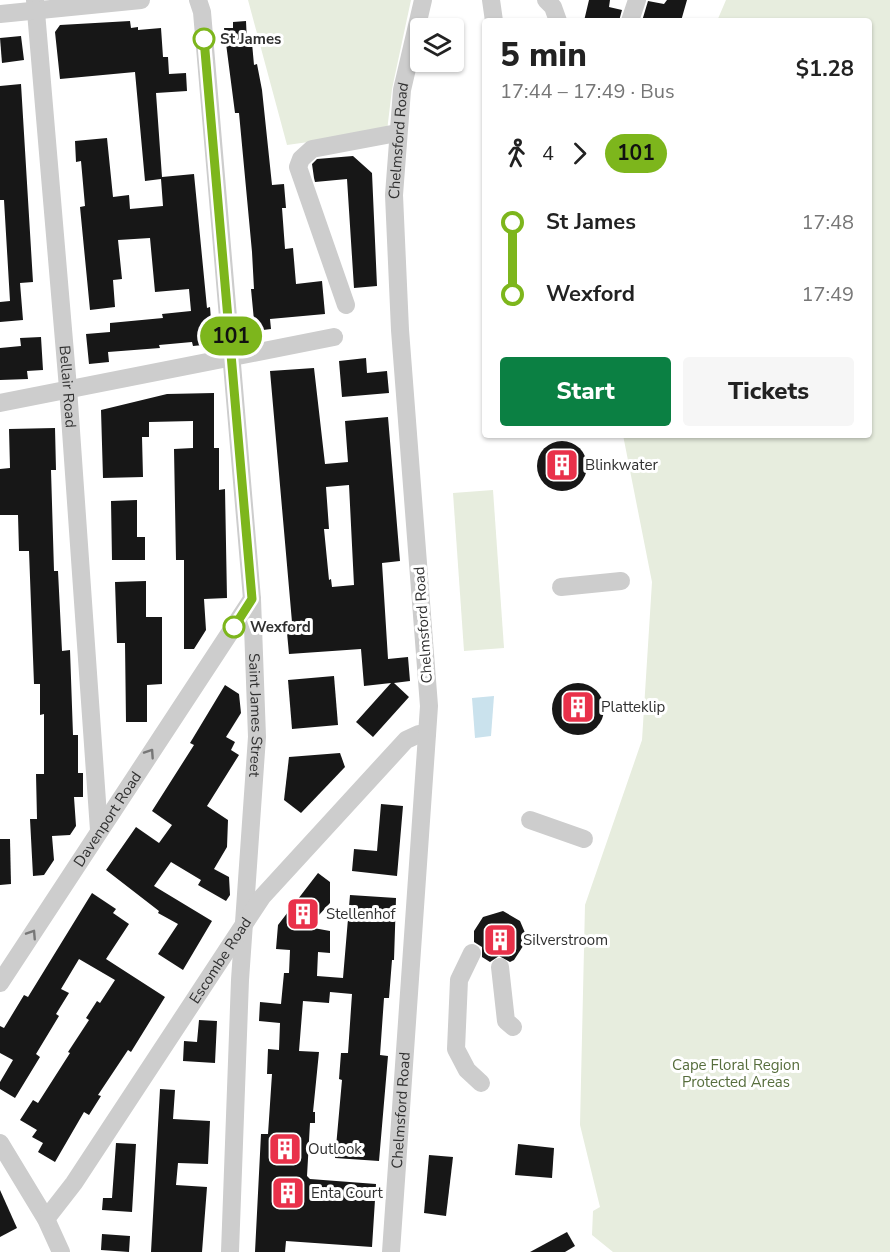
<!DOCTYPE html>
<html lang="en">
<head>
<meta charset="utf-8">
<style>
	:root { --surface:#fff; --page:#f6f6f6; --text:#222; --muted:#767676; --accent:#0b8043 }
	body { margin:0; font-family:"Nunito Sans",sans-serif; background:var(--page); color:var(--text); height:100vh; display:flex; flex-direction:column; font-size:22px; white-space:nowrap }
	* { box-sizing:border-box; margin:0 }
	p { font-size:20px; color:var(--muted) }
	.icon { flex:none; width:33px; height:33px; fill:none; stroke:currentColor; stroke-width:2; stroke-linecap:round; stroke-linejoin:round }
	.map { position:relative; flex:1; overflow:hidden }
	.details { position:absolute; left:482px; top:18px; width:390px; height:420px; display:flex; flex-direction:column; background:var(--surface); border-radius:6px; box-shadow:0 2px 4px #0004 }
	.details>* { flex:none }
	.badge { padding:0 12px; border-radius:20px; font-size:21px; line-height:39px }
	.buttons { position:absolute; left:410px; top:18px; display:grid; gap:12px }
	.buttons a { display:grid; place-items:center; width:54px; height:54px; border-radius:6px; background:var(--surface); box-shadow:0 2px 4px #0004; font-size:30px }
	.map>.badge { position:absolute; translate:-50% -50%; box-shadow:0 0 0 3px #fff }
	.legs { display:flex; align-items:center; gap:9px; height:66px; padding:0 18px; font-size:20px }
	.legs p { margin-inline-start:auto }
	.overview { display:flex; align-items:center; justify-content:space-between; height:102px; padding:0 18px }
	h1 { font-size:33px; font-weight:800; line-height:45px }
	.action { display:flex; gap:12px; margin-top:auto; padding:12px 18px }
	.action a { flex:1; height:69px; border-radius:6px; background:var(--accent); color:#fff; font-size:24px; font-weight:800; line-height:69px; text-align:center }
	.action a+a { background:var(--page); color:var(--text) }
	ul { padding:0 18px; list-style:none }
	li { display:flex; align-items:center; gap:21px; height:72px; font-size:22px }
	li i { display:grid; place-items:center; width:9px; height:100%; margin:0 8px; background:currentColor }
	li i::after { content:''; width:15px; height:15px; margin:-8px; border:4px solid; border-radius:50%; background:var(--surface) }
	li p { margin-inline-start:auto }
	li:first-child i { background:linear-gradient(#0000 50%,currentColor 0) }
	li:last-child i { background:linear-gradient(currentColor 50%,#0000 0) }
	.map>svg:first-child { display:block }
</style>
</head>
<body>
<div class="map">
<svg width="890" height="1252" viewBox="0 0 890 1252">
	<rect width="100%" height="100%" fill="#fff"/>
	<!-- green -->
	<g fill="#e7edde">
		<polygon points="248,0 411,0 392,89 387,131 287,145"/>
		<polygon points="726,0 890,0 890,1252 613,1252 592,1235 593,1211 600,1207 580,1125 585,905 642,740 652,582 623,435 868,435 868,21 717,21"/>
		<polygon points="493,490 504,648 464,651 453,493"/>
	</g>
	<!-- water -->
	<polygon fill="#cae2ed" points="494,696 491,736 475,738 472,698"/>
	<!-- building -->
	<g fill="#171717" fill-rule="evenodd">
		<polygon points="589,0 610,0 609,7 622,10 619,21 584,21"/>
		<polygon points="667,0 687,0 681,21 642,21 648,1 664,4"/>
		<polygon points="130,21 131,28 138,27 138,30 161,28 163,57 168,57 169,74 186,73 187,91 156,93 162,177 194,174 207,308 210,307 213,344 193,346 192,342 159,345 160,348 108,352 109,362 89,364 86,334 110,332 110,323 163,318 162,314 191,311 189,289 155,292 150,238 118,240 122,279 113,280 115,307 90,310 80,207 85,206 81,161 76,162 75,141 107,138 113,197 129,195 130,209 163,206 161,179 145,181 135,72 60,79 55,32 60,25"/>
		<polygon points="246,21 247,43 252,43 254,65 257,64 262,90 272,185 284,184 286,208 282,208 285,249 293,248 296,284 322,281 325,314 270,319 271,329 255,331 251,289 254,289 252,252 239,113 235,113 224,28 233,28 233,22"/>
		<polygon points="21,36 24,60 2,63 0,38"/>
		<polygon points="21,84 33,282 20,283 23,320 0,322 0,302 10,301 4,200 0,200 0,86"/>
		<polygon points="353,156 372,173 377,286 354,288 347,179 315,182 314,178 312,164 317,159"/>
		<polygon points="41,337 43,370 27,371 28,379 0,380 0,348 21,346 20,338"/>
		<polygon points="366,358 367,373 387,371 389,393 342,397 339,361"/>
		<path d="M314 368 325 464 348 462 345 421 388 417 400 561 382 563 388 659 408 657 410 681 394 683 409 697 373 737 356 722 391 683 364 686 361 649 289 654 286 622H292L270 371ZM349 485 354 585 332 587 331 579 329 580 324 529H329L326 487Z"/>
		<polygon points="214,393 214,448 219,448 219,490 225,489 227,598 204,599 206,630 194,649 184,649 184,560 176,560 174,449 193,448 193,421 149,422 149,437 142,437 143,477 103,478 101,410 167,394"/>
		<polygon points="55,428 56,470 51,470 54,571 58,571 62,651 70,650 73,735 78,735 78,773 83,773 83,797 74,797 76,826 70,835 52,836 54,860 44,875 33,876 30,819 37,819 36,774 44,774 44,714 40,715 40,684 34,684 29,551 19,551 18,515 0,515 0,469 10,468 9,429"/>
		<circle cx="562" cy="466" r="25"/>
		<polygon points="137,500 137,537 145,537 145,560 112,560 111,501"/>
		<polygon points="146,581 146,617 162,617 162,684 147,685 147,722 126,722 125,643 117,643 115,582"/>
		<polygon points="334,676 338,725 292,729 288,680"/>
		<circle cx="578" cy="709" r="26"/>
		<polygon points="225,685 239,694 241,713 226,737 235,742 231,750 239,755 207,806 228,820 227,847 214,869 229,877 230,895 226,901 198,885 201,880 171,862 154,886 212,921 183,970 158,954 178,924 158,913 159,911 106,870 136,827 159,843 172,825 152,811 194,745 190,743"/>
		<polygon points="340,753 345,767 301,813 284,800 289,757"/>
		<polygon points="381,804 403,806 397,876 352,871 354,849 377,851"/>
		<polygon points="0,839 10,839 11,884 0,885"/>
		<polygon points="318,873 330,882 330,903 308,927 330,931 330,953 318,952 317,976 343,978 350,895 396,898 394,960 392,960 389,998 384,998 380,1055 388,1056 379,1161 335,1158 342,1080 339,1079 341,1053 348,1053 352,994 330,992 329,1003 303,1001 299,1051 319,1052 313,1112 315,1112 315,1123 310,1123 307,1176 310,1179 376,1184 372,1247 286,1241 285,1252 255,1252 261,1134 268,1134 272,1074 267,1074 268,1049 279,1050 280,1023 259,1021 260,1002 281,1004 284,973 289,973 290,950 276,949 278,925"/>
		<polygon points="92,893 116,909 113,913 129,924 106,959 165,997 131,1052 128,1050 98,1095 101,1096 89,1115 84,1112 55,1162 38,1152 43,1143 32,1137 37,1130 20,1120 33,1100 38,1103 70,1053 68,1052 89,1020 86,1018 97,1001 100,1003 115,980 79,959 61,989 69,993 56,1014 59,1016 36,1054 40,1057 15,1098 0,1089 0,1082 13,1060 0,1053 0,1026 4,1028 24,995 28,997"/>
		<polygon points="503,911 520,921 526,935 525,943 514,960 510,962 499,956 490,962 482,957 482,947 474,942 474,931 483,917"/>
		<polygon points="199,1020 217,1021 215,1063 183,1061 184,1041 197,1042"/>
		<polygon points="160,1089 175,1090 173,1119 210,1121 208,1164 178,1163 176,1185 207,1187 202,1252 151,1252"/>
		<polygon points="116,1143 136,1144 132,1212 102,1210 103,1198 112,1198"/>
		<polygon points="518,1144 554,1148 552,1178 515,1175"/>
		<polygon points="429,1155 453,1157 446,1216 424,1213"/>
		<polygon points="0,1190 17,1228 0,1237"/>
		<polygon points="567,1232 575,1246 565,1252 530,1252"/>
		<polygon points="102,1234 130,1236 129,1252 101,1250"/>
	</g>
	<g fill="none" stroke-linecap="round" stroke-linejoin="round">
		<!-- minor -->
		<g stroke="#cdcdcd" stroke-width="18">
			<path id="s1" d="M35 0 68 388 99 830"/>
			<path id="s2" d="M198 0 202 12 252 599 257 737 240 980 230 1252"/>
			<polyline points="491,0 494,21"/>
			<polyline points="546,0 553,7 558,21"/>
			<polyline points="0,14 141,0"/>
			<polyline points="630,21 637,0"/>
			<polyline points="346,305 298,167 301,159 312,149 397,133"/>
			<polyline points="0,403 334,337"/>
			<polyline points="561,587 621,581"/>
			<polyline points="530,820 584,839"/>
			<polyline points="472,953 459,980 456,1049 467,1070 481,1083"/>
			<polyline points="500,967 506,1021 513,1027"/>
			<path id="s3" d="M0 983 252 599"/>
			<polyline points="0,1143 46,1219 61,1252"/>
			<path id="s4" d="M46 1219 74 1183 262 897 406 740 419 734H427"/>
			<path id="s5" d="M391 1252 429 706 400 330 394 195 402 90 423 0"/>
		</g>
	</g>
	<!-- one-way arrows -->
	<defs><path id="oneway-chevron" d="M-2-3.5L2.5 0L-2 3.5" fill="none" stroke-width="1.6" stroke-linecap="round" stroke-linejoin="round" transform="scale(1.5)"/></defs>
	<g stroke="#777">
		<use href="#oneway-chevron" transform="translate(150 753) rotate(-56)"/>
		<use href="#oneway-chevron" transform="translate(32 934) rotate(-57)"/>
	</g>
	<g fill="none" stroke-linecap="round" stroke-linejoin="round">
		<!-- line-1 casing -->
		<g stroke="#fff" stroke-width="14">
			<polyline id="line-1" points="204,39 252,599 234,627"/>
		</g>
		<!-- line-1 -->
		<use href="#line-1" stroke="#7db61c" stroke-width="9"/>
	</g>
	<!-- icons -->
	<defs>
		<g id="building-square" transform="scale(1.725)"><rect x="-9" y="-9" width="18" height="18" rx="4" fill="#e9314a" stroke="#fff"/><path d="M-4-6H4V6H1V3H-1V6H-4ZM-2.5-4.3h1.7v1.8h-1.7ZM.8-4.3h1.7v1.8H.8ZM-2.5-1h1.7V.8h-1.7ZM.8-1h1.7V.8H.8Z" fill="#fff"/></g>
	</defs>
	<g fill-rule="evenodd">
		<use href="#building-square" x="562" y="465"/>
		<use href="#building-square" x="578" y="707"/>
		<use href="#building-square" x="303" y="914"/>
		<use href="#building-square" x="500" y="940"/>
		<use href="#building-square" x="285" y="1149"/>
		<use href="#building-square" x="288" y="1193"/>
	</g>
	<!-- markers -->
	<g fill="#fff" stroke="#7db61c" stroke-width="3">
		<circle cx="204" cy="39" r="10"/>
		<circle cx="234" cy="627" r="10"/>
	</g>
	<g text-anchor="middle" stroke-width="6" stroke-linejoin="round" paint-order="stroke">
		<!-- stop labels -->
		<g font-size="15" font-weight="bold" fill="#303030" stroke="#fff" text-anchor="start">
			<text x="220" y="44">St James</text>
			<text x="250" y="632">Wexford</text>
		</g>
		<!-- street labels -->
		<g font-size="15" fill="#303030" stroke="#fff">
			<text dy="5" stroke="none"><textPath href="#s5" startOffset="1114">Chelmsford Road</textPath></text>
			<text dy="5" stroke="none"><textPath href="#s1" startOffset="388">Bellair Road</textPath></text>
			<text transform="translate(423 625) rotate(-94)" y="5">Chelmsford Road</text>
			<text dy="5" stroke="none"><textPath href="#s2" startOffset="718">Saint James Street</textPath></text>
			<text dy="5" stroke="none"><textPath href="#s3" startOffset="196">Davenport Road</textPath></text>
			<text dy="5" stroke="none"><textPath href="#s4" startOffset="312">Escombe Road</textPath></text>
			<text dy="5" stroke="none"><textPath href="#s5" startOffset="142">Chelmsford Road</textPath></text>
		</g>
		<!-- poi labels -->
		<g font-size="15" fill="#303030" stroke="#fff" text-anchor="start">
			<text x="585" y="470">Blinkwater</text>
			<text x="601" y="712">Platteklip</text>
			<text x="326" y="919">Stellenhof</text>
			<text x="523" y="945">Silverstroom</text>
			<text x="308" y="1154">Outlook</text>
			<text x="311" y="1198">Enta Court</text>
		</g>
		<!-- park labels -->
		<g font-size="15" fill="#566d3c" stroke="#fff">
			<text x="736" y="1070">Cape Floral Region<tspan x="736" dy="17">Protected Areas</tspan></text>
		</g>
	</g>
</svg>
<div class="buttons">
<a><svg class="icon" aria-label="layers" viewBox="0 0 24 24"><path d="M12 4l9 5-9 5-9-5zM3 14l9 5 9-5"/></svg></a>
</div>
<b class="badge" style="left:231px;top:336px;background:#7db61c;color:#111">101</b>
<section class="details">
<div class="overview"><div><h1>5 min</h1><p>17:44 – 17:49 · Bus</p></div><b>$1.28</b></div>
<div class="legs"><svg class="icon" aria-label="walk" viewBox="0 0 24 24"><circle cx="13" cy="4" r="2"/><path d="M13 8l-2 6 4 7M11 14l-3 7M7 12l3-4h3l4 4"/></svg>4<svg class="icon" aria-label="forward" viewBox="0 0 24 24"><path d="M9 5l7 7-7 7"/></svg><b class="badge" style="background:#7db61c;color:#111">101</b></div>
<ul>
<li><i style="color:#7db61c"></i><b>St James</b><p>17:48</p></li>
<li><i style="color:#7db61c"></i><b>Wexford</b><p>17:49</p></li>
</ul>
<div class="action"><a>Start</a><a>Tickets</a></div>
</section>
</div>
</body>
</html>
